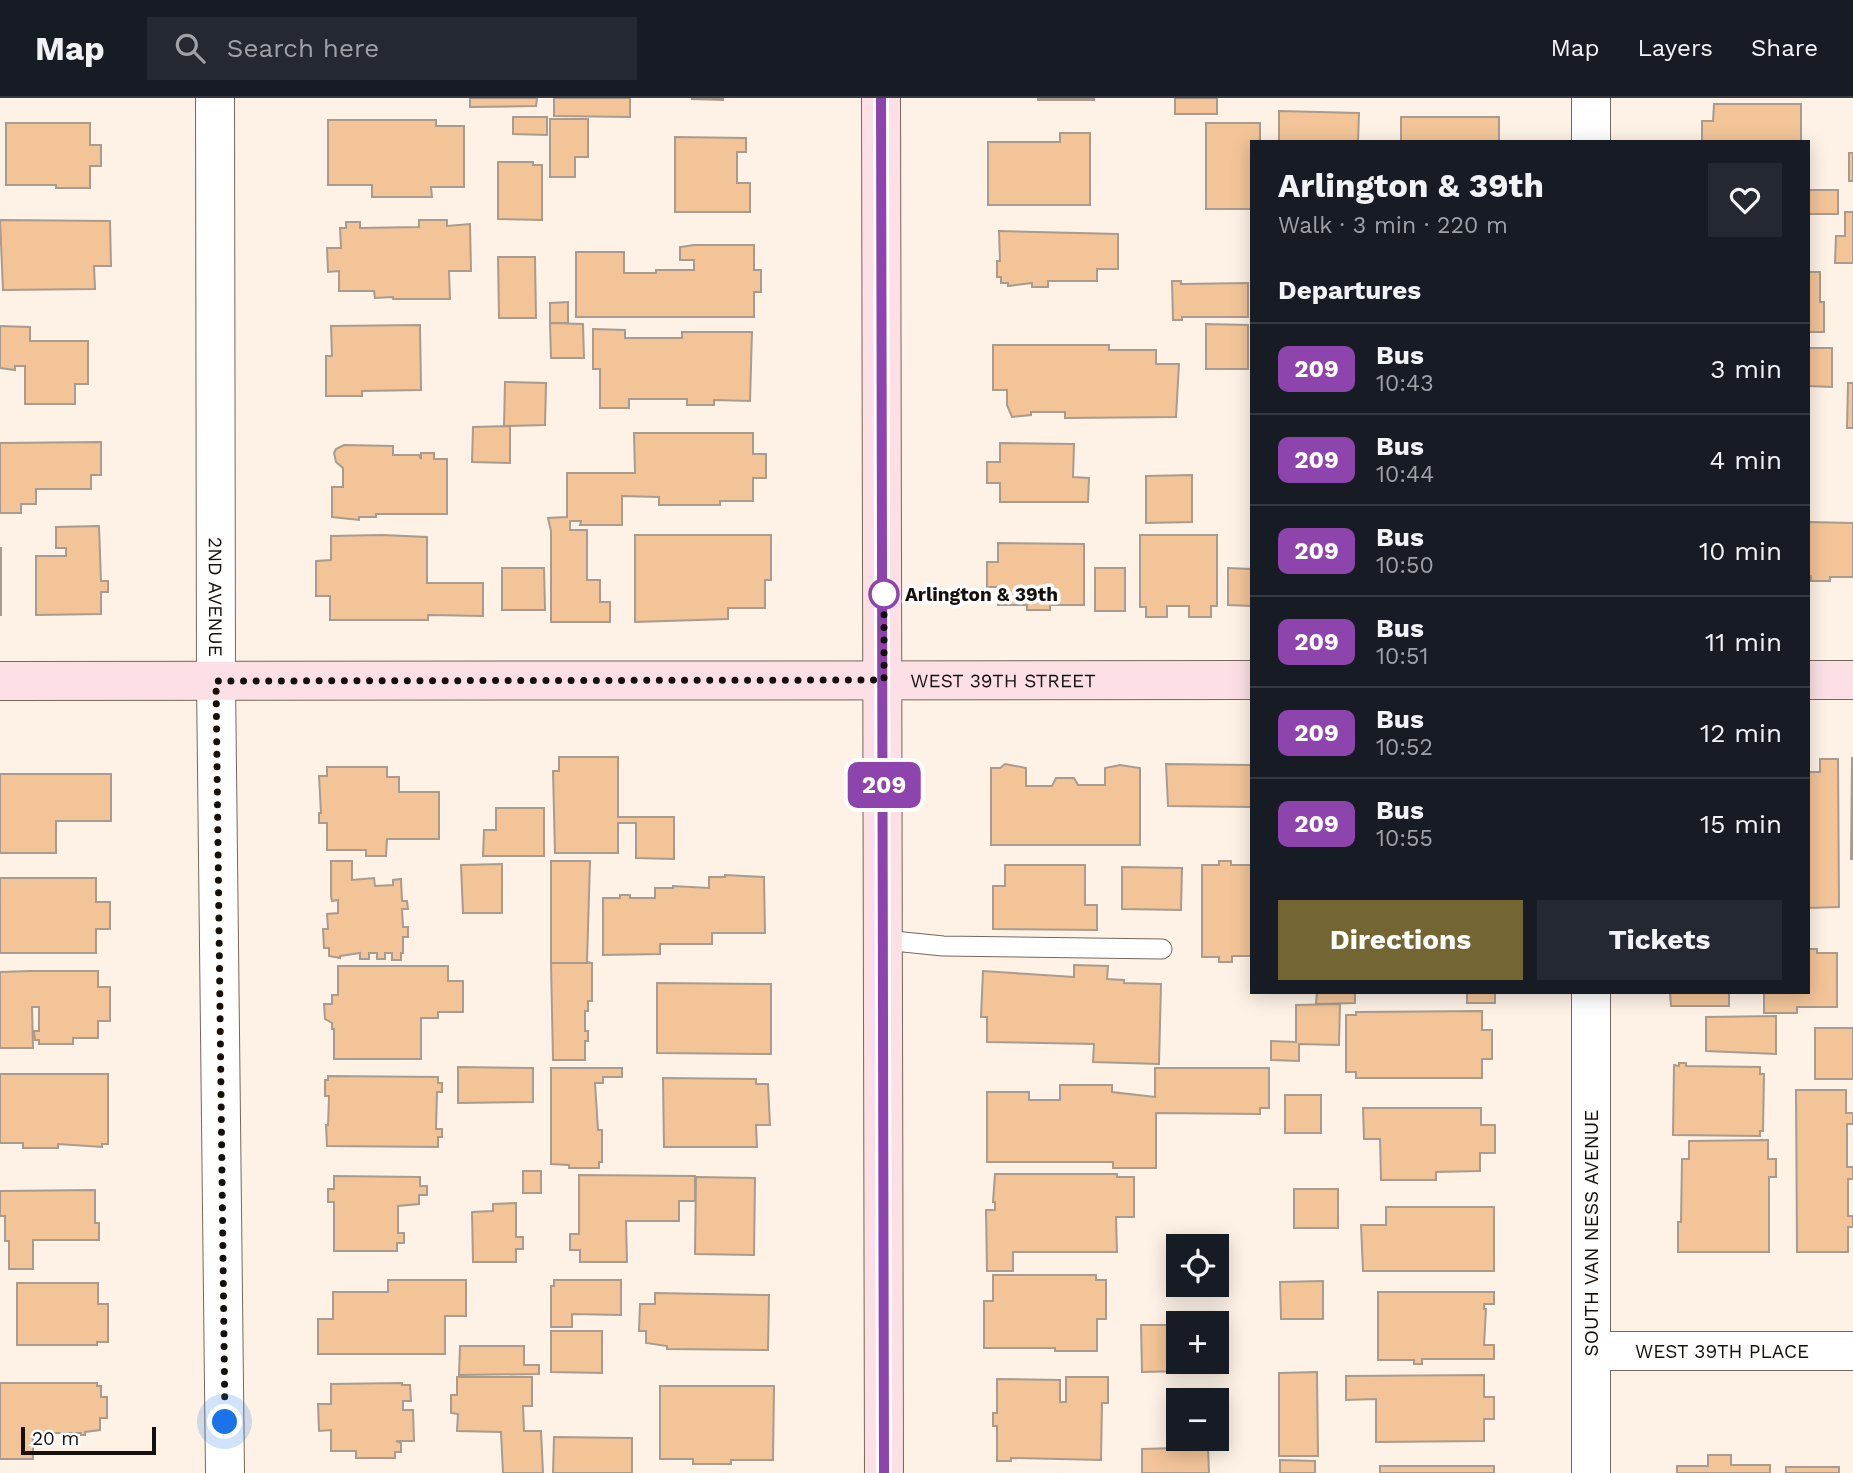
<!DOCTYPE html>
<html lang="en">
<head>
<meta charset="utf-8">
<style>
	:root { --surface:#171b24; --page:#242831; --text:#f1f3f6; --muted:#9ea1a6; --line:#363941; --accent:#736633 }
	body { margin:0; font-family:"Work Sans",sans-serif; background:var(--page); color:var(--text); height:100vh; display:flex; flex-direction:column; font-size:26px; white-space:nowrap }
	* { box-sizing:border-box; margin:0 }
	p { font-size:23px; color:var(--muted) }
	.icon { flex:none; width:38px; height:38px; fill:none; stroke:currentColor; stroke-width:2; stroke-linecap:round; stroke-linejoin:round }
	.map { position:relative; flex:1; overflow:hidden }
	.panel { position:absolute; left:1250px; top:42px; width:560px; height:854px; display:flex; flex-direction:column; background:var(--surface); border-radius:0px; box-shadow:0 4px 18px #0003 }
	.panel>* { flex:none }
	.badge { padding:0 14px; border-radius:10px; font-size:24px; line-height:46px }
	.fabs { position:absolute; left:1166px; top:1136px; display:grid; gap:14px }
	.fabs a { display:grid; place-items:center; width:63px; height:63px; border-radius:0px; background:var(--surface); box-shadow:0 4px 18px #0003; font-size:35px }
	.scale { position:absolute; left:21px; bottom:18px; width:135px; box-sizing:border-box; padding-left:7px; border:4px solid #15100b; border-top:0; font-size:19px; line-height:24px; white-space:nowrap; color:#15100b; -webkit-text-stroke:5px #fff; paint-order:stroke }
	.you { position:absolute; width:35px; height:35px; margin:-18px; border:5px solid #fff; border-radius:50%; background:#1a73e8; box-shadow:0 0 0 10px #1a73e833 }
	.map>.badge { position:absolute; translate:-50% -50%; box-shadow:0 0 0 4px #fff }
	h2 { padding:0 28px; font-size:26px; line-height:63px }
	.round { display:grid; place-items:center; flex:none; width:74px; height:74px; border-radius:0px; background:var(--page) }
	.headline { display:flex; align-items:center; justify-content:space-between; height:119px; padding:0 28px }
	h1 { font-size:33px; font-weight:700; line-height:52px }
	.action { display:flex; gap:14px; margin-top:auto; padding:14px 28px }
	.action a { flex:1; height:80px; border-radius:0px; background:var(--accent); color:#fff; font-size:28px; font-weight:700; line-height:80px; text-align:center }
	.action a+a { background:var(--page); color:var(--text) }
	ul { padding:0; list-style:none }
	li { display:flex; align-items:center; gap:21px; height:91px; padding:0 28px; border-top:2px solid var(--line) }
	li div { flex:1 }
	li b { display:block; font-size:26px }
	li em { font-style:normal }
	li .badge { min-width:77px; font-weight:700; text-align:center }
	header { display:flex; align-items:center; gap:42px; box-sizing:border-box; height:98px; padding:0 35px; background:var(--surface); border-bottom:2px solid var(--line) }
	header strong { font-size:33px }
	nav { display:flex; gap:38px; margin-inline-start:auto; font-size:24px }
	.search { width:490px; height:63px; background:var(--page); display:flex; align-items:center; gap:18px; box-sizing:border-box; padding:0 24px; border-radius:0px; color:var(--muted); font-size:26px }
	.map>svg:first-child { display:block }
</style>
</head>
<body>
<header>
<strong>Map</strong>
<div class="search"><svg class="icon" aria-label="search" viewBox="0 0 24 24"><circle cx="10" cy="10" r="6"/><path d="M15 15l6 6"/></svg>Search here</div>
<nav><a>Map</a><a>Layers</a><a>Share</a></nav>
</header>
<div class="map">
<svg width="1853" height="1375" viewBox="0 0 1853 1375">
	<rect width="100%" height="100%" fill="#fef2e6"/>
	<!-- building -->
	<g fill="#f2c498" stroke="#a99b8e" stroke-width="2">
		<polygon points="470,0 537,0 536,8 470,9"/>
		<polygon points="554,0 630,0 630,19 554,18"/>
		<polygon points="692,0 723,0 723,2 692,1"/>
		<rect x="1038" y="0" width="56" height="2"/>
		<rect x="1175" y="0" width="42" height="16"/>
		<polygon points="1714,6 1801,6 1801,44 1702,44 1702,23 1713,23"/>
		<polygon points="1279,13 1359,15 1358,44 1279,44"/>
		<polygon points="513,19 547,19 547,37 513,36"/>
		<rect x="1401" y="19" width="98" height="25"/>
		<polygon points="550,21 588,21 588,59 575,59 575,79 550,79"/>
		<polygon points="328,22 436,22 436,28 464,28 464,89 431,89 432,99 372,99 372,87 328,87"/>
		<polygon points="6,25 90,25 90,47 101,47 101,68 90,68 90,90 56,90 56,87 6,87"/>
		<polygon points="1206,25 1260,25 1260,44 1251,44 1251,111 1206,111"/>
		<polygon points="1060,35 1090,35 1090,107 988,107 988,44 1060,44"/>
		<polygon points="675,39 746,40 746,54 737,54 737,85 750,85 750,114 675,114"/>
		<rect x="1849" y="55" width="4" height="28"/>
		<polygon points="498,64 533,64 533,67 542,67 542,122 498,121"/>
		<rect x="1808" y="92" width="30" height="24"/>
		<polygon points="1845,114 1853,114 1853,165 1835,165 1836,138 1845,138"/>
		<polygon points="0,122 110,123 111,168 94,168 95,191 3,192"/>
		<polygon points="419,122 447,122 447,128 470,126 471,173 449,173 450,201 393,201 393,199 375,200 374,193 339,193 339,173 328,174 327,150 341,150 340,130 346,130 346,124 360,124 360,130 419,129"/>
		<polygon points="999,133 1118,136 1118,171 1097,171 1097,183 1048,183 1048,189 1032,189 1032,185 1008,188 1008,185 1001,185 1001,179 997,179 997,163 1000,163"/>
		<polygon points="694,147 754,147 754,172 761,172 761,194 754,194 754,219 576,219 576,154 624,154 624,175 656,175 656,172 694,172 694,162 680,162 680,149"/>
		<polygon points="498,159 535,159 536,220 499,220"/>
		<polygon points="1808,174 1820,174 1820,204 1824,204 1824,234 1808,234"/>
		<polygon points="1172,183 1181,183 1181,186 1248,185 1248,219 1182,219 1182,222 1173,222"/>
		<polygon points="568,204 568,225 550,225 550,205"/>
		<polygon points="550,225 583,226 584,260 551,260"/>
		<polygon points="1206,226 1248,227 1248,271 1206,271"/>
		<polygon points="420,227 421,292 362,293 362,298 326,298 326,258 332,258 331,228"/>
		<polygon points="0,228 30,229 30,243 88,243 88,286 75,286 75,306 25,306 25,268 15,268 15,272 0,270"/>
		<polygon points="593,231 625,232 625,240 682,240 682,234 752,234 750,303 714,302 714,307 687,307 687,301 629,301 629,310 600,310 600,271 593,271"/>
		<polygon points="993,247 1109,247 1109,252 1156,252 1156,266 1179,266 1176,319 1065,320 1065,314 1031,314 1031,317 1012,319 1007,307 1007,292 993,292"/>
		<polygon points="1808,250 1832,250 1832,289 1808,288"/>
		<polygon points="505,284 546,285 545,327 504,328"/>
		<polygon points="1848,285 1853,285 1853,330 1847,330"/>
		<polygon points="510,328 510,365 472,364 473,329"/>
		<polygon points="634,335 753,335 753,356 766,356 766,380 753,380 753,403 720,403 720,407 659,407 659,399 622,398 622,427 580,427 581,423 570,423 570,432 587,432 587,482 600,482 600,504 610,504 610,524 551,524 551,433 548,420 567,419 567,375 635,375"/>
		<polygon points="101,344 101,377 91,377 91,391 36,391 36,406 21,406 21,415 0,415 0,345"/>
		<polygon points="1000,345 1074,346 1073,379 1089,380 1088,404 1000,404 1000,385 987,385 987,364 1000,364"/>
		<polygon points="344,347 393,348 393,357 419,357 421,361 421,355 434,355 434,361 447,361 447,416 376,416 376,419 359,419 359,422 332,419 332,389 343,389 343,370 336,364 334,355 336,351"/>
		<polygon points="1192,377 1192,424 1146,425 1146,378"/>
		<polygon points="1808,424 1853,425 1853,479 1830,479 1830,483 1811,483 1811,478 1808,478"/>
		<polygon points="99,428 101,483 108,483 108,494 101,494 101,516 36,517 36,458 66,458 66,450 56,450 56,429"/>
		<polygon points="382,437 427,439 427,485 483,485 483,518 428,517 428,522 330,522 330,498 316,498 316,463 331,462 331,438"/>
		<polygon points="635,437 771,437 771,482 765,482 765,510 728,510 728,521 635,524"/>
		<polygon points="1140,437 1217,437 1217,508 1211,508 1211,519 1189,519 1189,508 1167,508 1167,519 1146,519 1146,509 1140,509"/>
		<polygon points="998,445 1084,446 1084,507 1050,507 1050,512 1027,512 1027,507 998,507 998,489 987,489 987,464 998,464"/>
		<rect x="0" y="450" width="1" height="67"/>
		<polygon points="502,470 544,470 545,512 502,512"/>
		<rect x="1095" y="470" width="30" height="43"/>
		<polygon points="1228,470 1251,471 1251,508 1228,507"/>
		<polygon points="559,659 618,659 618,719 674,719 674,761 636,760 636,725 618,725 618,755 555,755 553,673 559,673"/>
		<polygon points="1852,660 1853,660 1853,761 1851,761"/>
		<polygon points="1820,661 1838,661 1839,809 1808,810 1808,674 1820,674"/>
		<polygon points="1005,666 1026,670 1026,688 1052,688 1056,680 1074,680 1078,687 1105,687 1105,670 1120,667 1140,670 1140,747 991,747 991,670 1000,670"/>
		<polygon points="1166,666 1251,667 1251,709 1168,708"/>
		<polygon points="327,669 387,669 387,679 399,679 399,694 439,694 439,741 387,741 386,758 366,758 366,752 327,752 327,725 319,725 319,715 321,715 319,678 327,678"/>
		<polygon points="0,676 111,676 111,723 56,723 56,755 0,755"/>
		<polygon points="496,710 544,710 544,758 483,758 484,732 496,732"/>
		<polygon points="331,763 352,763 352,782 374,780 375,788 393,787 393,782 401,781 402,803 407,803 408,811 402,811 403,829 408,829 408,839 403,839 403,855 401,855 401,862 392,862 392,855 385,855 385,861 377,861 377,855 369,855 369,861 360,861 360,855 340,858 340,860 329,858 329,850 324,850 323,831 328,831 327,816 338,815 338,802 332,803 331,798"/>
		<polygon points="551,763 590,763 587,864 592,865 551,865"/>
		<polygon points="1219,763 1231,763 1231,767 1251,767 1251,858 1232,858 1232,864 1219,864 1219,859 1202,859 1202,767 1219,767"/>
		<polygon points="502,766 502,815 463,815 461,767"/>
		<polygon points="1005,767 1085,767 1085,807 1097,807 1097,832 993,831 993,788 1005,788"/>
		<polygon points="1122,769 1182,770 1181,812 1122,811"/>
		<polygon points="725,777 764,779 765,835 712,835 712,846 660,846 660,856 603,857 603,800 620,800 620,797 630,797 630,800 655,800 655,790 673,790 673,788 709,790 709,779 725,779"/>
		<polygon points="0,780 96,780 96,804 110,804 110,831 96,831 96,855 0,855"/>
		<polygon points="1808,851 1817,851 1817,855 1837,855 1837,909 1797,909 1797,915 1764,915 1764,894 1808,894"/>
		<polygon points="551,865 592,865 592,903 588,903 588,913 585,913 585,933 588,933 588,943 585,943 585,962 553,962"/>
		<polygon points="1074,867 1108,868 1107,881 1124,882 1124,885 1161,886 1159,966 1093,964 1094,946 987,944 987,919 981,919 983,873 1074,879"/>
		<polygon points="338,868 448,868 448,883 463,883 463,914 438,914 438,920 421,920 421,961 334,961 334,931 332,931 332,925 325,921 324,906 332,906 332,897 338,897"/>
		<polygon points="31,873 98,873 98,889 110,889 110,923 98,923 98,940 73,940 73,946 39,946 39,942 35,942 34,933 39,933 39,909 32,909 33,950 0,950 0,874"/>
		<polygon points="657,885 771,886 771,956 657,955"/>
		<polygon points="1317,894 1355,894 1355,905 1316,906"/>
		<rect x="1467" y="894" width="28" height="11"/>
		<polygon points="1670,894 1729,894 1729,908 1671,908"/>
		<polygon points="1340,906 1339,947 1299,946 1299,963 1271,962 1271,943 1296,944 1296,907"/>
		<polygon points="1482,913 1482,932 1492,932 1492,961 1482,961 1482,980 1356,980 1356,974 1346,974 1346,917 1356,917 1356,914"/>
		<polygon points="1776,918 1776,956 1706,953 1706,919"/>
		<rect x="1815" y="930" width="38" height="51"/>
		<polygon points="1679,965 1686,965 1686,968 1760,969 1760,976 1764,976 1763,1033 1760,1033 1760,1038 1673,1037 1674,967 1679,968"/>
		<polygon points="458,969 533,970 533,1004 458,1005"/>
		<polygon points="551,970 622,970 622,979 603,979 603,985 595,985 598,1032 602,1032 602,1064 599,1064 599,1070 569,1070 569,1067 551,1066"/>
		<polygon points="1155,970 1269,970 1269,1010 1260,1010 1260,1016 1156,1015 1156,1070 1113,1070 1113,1064 987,1064 987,994 1029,994 1029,1002 1060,1002 1060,987 1112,987 1112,994 1155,999"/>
		<polygon points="0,976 108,976 108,1046 102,1046 102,1049 58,1046 58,1050 23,1050 23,1045 0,1045"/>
		<polygon points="328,978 438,979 438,985 442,985 442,994 437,994 436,1031 442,1031 442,1039 438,1039 438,1049 327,1048 326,1027 328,1027 329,998 325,998 325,982 328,982"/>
		<polygon points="663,980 756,981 756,986 768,986 770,1027 756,1027 757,1049 664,1049"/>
		<polygon points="1796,992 1846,992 1846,1015 1853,1015 1853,1026 1847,1026 1847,1069 1853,1069 1853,1081 1848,1081 1848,1118 1853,1118 1853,1129 1848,1129 1848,1154 1797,1154"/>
		<rect x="1285" y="997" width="36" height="38"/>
		<polygon points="1363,1010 1481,1010 1481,1027 1495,1027 1495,1055 1480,1055 1480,1073 1436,1074 1436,1082 1381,1082 1380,1041 1364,1041"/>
		<polygon points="1768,1042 1768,1061 1776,1061 1776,1079 1769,1079 1769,1154 1678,1154 1678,1124 1681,1124 1682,1061 1689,1061 1689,1043"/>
		<rect x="523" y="1073" width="18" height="22"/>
		<polygon points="995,1076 1117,1076 1117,1079 1134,1079 1134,1119 1116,1119 1117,1154 1013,1154 1013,1173 987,1173 986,1112 995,1112 995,1104 993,1104"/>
		<polygon points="579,1077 695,1078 695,1103 679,1103 679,1123 626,1123 627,1164 580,1164 580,1152 570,1152 570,1136 579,1136"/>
		<polygon points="334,1078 420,1079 420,1088 427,1088 427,1097 419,1097 419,1106 398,1108 398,1135 404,1135 404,1145 397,1145 397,1153 334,1153 334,1104 328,1104 328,1091 334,1091"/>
		<polygon points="696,1079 755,1080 754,1157 695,1156"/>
		<rect x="1294" y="1091" width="44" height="39"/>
		<polygon points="95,1092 95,1125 99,1125 99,1142 33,1142 33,1171 9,1171 9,1143 5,1143 5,1118 0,1118 0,1093"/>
		<polygon points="516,1105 516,1139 523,1139 523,1151 516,1151 516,1164 473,1164 472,1114 493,1113 493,1106"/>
		<polygon points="1386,1109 1494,1109 1494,1173 1363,1173 1361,1127 1386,1127"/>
		<polygon points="993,1177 1096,1177 1096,1182 1106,1182 1106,1221 1097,1221 1097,1253 1055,1253 1055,1250 984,1250 984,1203 993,1203"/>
		<polygon points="388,1182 466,1182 466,1218 445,1218 445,1256 318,1256 318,1221 333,1221 333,1194 388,1194"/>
		<polygon points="554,1182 621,1182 621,1217 572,1216 572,1229 551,1229 551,1188 554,1188"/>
		<polygon points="1323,1183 1323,1221 1281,1221 1280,1184"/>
		<polygon points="17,1185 98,1185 98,1206 108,1206 108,1244 97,1244 97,1247 17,1247"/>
		<polygon points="1378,1194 1494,1194 1494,1206 1484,1206 1484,1211 1486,1211 1484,1247 1494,1247 1494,1261 1422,1261 1422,1266 1414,1266 1414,1262 1378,1262"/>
		<polygon points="655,1195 769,1197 768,1252 667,1251 667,1248 646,1245 646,1233 639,1233 640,1206 655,1206"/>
		<polygon points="1141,1227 1178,1227 1178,1264 1187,1264 1187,1273 1142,1274"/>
		<polygon points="551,1233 602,1233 602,1275 551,1274"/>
		<polygon points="460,1248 524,1248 524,1267 539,1267 539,1276 459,1277"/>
		<polygon points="1317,1274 1318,1358 1279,1358 1279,1275"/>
		<polygon points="1484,1277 1484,1299 1494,1299 1494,1321 1484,1321 1484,1343 1376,1344 1376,1301 1346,1302 1346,1278"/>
		<polygon points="457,1279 532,1279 532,1308 523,1308 524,1333 541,1333 543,1375 503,1375 501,1334 457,1333 458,1316 451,1315 451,1297 457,1297"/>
		<polygon points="1066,1279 1108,1279 1108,1305 1102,1305 1101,1362 1011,1360 1011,1363 997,1363 997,1328 993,1328 993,1315 997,1315 997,1281 1060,1282 1060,1304 1066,1304"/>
		<polygon points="0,1285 97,1285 97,1288 101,1288 101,1299 107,1299 107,1320 100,1320 100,1332 85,1334 85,1337 81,1337 81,1335 33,1335 33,1361 0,1361"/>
		<polygon points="402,1285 402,1287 410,1287 411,1303 403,1303 403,1312 413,1312 414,1343 396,1343 401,1345 401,1354 395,1354 395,1360 356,1360 356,1353 331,1353 331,1332 319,1333 318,1306 331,1306 331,1286"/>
		<polygon points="660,1288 774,1288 773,1362 731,1362 731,1366 693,1366 693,1361 660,1361"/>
		<polygon points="554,1339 632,1340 632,1375 553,1375"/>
		<polygon points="1208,1349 1209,1375 1142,1375 1142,1351"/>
		<polygon points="1708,1357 1731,1357 1731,1367 1770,1367 1770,1375 1677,1375 1677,1368 1708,1368"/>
		<polygon points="1280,1362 1315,1363 1315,1375 1280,1375"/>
		<rect x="1380" y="1368" width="114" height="7"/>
		<rect x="1786" y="1369" width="53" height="6"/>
	</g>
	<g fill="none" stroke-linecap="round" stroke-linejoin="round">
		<!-- lane casing -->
		<g stroke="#75685b" stroke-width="21">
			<polyline id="lane" points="884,842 943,848 1162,851"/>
		</g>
		<!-- street casing -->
		<g stroke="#75685b" stroke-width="40">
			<g id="street">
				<path id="s1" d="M215 0 216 583 225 1375"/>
				<polyline points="1591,0 1591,44"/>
				<path id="s2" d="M1591 1253H1853"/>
				<polyline points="1591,1375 1591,894"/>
			</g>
		</g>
		<!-- secondary casing -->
		<g stroke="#75685b" stroke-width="40">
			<g id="secondary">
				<polyline points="881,0 884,1375"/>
				<polyline points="1808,582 1853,582"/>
				<path id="s3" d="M0 583 1251 582"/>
			</g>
		</g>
		<!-- lane -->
		<use href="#lane" stroke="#fff" stroke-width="19"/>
		<!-- street -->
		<use href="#street" stroke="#fff" stroke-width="38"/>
		<!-- secondary -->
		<use href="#secondary" stroke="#fce0e6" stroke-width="38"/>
	</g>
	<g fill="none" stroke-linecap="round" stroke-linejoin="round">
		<!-- line casing -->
		<g stroke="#fff" stroke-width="16">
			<polyline id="line" points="881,0 884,1375"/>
		</g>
		<!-- line -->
		<use href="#line" stroke="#8e44ad" stroke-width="10"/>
		<!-- walk -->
		<polyline stroke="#15100b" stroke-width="7" stroke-dasharray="0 12.6" points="225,1324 216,583 884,582 884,490 884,496"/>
	</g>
	<!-- markers -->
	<circle fill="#fff" stroke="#8e44ad" stroke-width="3.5" cx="884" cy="496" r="14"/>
	<g text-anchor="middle" stroke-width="7" stroke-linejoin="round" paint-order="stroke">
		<!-- stop labels -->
		<g font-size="19" font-weight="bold" fill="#15100b" stroke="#fff" text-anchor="start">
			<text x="905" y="503">Arlington &amp; 39th</text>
		</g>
		<!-- street labels -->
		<g font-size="19" fill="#15100b" stroke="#fff">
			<text dy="7" stroke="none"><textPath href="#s1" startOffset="499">2ND AVENUE</textPath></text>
			<text dy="7" stroke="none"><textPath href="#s3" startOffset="1003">WEST 39TH STREET</textPath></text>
			<text transform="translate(1591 1135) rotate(-90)" y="7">SOUTH VAN NESS AVENUE</text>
			<text dy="7" stroke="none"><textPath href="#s2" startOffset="131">WEST 39TH PLACE</textPath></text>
		</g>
	</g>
</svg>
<div class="fabs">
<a><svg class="icon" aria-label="locate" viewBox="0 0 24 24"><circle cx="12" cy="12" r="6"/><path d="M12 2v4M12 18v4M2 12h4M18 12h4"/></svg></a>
<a>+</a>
<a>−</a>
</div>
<div class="scale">20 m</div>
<div class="you" style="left:225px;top:1324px"></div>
<b class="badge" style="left:884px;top:687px;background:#8e44ad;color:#fff">209</b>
<section class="panel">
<div class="headline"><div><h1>Arlington &amp; 39th</h1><p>Walk · 3 min · 220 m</p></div><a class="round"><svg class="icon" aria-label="heart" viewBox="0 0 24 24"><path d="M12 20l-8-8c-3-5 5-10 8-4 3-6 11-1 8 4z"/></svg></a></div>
<h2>Departures</h2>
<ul>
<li><span class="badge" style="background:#8e44ad;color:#fff">209</span><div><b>Bus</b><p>10:43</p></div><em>3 min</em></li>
<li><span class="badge" style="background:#8e44ad;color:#fff">209</span><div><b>Bus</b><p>10:44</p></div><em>4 min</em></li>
<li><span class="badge" style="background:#8e44ad;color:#fff">209</span><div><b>Bus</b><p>10:50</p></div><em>10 min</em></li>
<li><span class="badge" style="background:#8e44ad;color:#fff">209</span><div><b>Bus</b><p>10:51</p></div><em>11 min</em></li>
<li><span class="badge" style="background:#8e44ad;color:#fff">209</span><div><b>Bus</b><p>10:52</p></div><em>12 min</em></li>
<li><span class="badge" style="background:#8e44ad;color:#fff">209</span><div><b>Bus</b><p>10:55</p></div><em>15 min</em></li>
</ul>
<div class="action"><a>Directions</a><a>Tickets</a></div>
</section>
</div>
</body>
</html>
